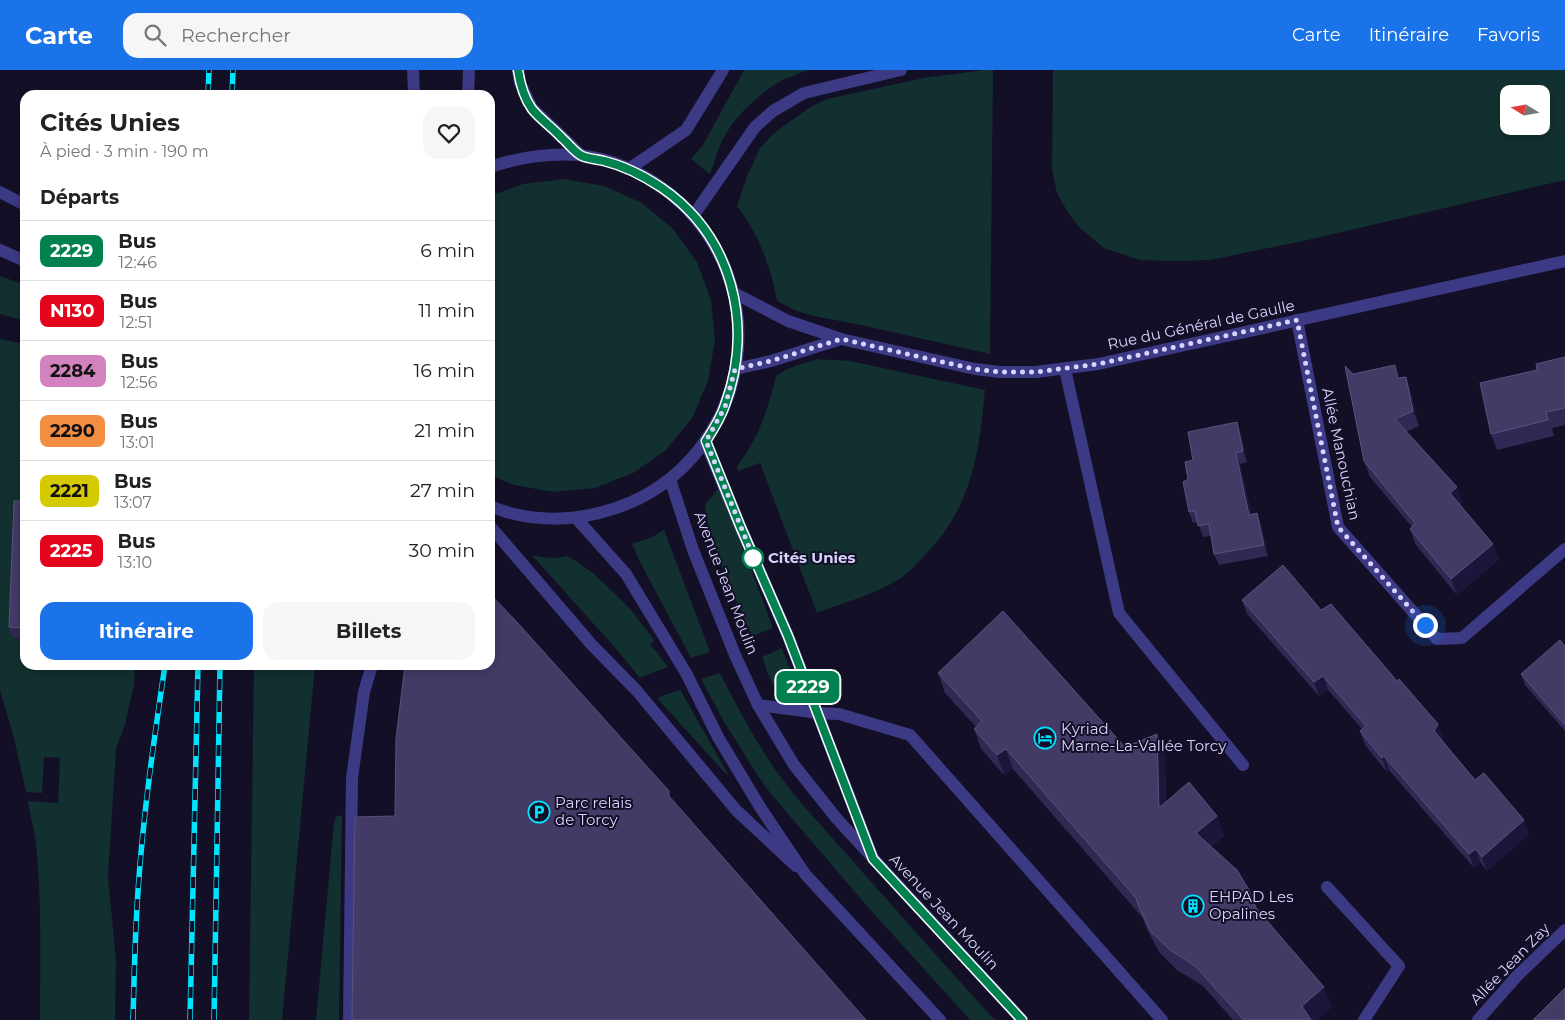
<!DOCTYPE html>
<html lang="fr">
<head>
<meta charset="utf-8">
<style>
	:root { --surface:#fff; --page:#f6f6f6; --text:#222; --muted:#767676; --line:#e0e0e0; --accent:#1a73e8 }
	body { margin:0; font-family:Montserrat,sans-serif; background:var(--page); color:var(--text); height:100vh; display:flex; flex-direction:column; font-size:19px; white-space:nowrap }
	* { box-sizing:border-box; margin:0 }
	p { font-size:16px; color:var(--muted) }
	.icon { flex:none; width:28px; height:28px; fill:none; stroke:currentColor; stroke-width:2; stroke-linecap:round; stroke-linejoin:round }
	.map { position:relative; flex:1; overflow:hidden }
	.details { position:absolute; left:20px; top:20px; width:475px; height:580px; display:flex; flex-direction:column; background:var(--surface); border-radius:15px; box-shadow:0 2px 8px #0003 }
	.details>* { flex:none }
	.badge { padding:0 10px; border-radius:8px; font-size:18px; line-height:32px }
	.needle { width:32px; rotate:281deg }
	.buttons { position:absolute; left:1500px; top:15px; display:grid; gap:10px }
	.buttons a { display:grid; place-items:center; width:50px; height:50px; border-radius:10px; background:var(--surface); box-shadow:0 2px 8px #0003; font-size:25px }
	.you { position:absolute; width:25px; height:25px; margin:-12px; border:4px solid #fff; border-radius:50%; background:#1a73e8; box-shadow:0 0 0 8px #1a73e833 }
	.map>.badge { position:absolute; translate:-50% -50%; box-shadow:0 0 0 2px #fff }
	h2 { padding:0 20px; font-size:19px; line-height:45px }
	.round { display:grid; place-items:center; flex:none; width:52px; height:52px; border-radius:15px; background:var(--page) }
	.head { display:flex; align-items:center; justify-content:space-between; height:85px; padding:0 20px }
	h1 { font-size:24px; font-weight:700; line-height:38px }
	.primary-button { display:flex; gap:10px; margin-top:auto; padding:10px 20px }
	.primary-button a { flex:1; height:58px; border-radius:15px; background:var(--accent); color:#fff; font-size:20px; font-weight:700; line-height:58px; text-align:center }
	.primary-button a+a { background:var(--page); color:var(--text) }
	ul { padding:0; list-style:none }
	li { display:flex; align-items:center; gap:15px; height:60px; padding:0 20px; border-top:1px solid var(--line) }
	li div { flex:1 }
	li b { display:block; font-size:19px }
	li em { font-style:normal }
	li .badge { min-width:55px; font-weight:700; text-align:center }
	header { display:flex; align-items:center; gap:30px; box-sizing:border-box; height:70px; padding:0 25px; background:var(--accent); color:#fff }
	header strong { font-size:24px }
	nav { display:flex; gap:28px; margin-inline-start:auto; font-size:18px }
	.search { width:350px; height:45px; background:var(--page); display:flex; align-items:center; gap:12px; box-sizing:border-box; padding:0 18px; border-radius:15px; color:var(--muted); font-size:19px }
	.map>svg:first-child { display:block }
</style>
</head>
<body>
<header>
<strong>Carte</strong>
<div class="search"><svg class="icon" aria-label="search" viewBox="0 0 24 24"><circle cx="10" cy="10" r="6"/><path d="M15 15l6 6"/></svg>Rechercher</div>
<nav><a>Carte</a><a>Itinéraire</a><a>Favoris</a></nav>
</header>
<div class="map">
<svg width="1565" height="950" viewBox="0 0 1565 950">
	<rect width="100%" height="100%" fill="#130f26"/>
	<!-- green -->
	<g fill="#12302f" fill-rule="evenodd">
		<path d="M744 0H808C799 4 788 7 779 12 761 23 736 45 726 64 718 76 715 91 710 104L691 89 703 75Z"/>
		<path d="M984 0H993L990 284 861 255 814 246 797 241 777 231C771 197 758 163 737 136L747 106 760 78 774 63 812 36 827 29 924 8Z"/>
		<path d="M1053 0H1565V110L1312 169 1210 190 1175 191 1140 190 1104 178 1079 157 1067 141 1057 123 1052 99ZM1509 24H1541V56H1509Z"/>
		<polygon points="564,109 604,116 642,133 673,159 697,192 711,230 715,270 708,311 692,348 666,380 633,403 595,418 554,422 514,415 490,405 490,126 523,114"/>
		<polygon points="0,206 25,215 25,251 0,244"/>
		<path d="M0 269 25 274V442L13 568 25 569V595H135L134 615 125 654 116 679 108 807 116 891 115 950H40C40 891 42 832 36 773 34 759 30 745 28 731L58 733 60 688 44 687 42 723 26 722 14 668 0 620Z"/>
		<path d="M817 289 850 291 985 320C979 384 972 436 926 484 918 492 910 502 901 508 876 524 845 532 817 543L760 393 738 401 737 396C758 370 769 337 776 306L787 299Z"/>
		<polygon points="720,417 773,558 752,566 723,500 709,461 705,437 707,432"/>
		<polygon points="664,460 710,582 691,588 641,494 632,474 652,467"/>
		<polygon points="532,485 540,487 554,488 567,486 576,491 593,503 612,521 631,540 654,570 650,576 656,581 668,597 640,608 617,580"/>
		<path d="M782 578 798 620 799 623C795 627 793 628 788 627 773 625 767 599 762 587Z"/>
		<polygon points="254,595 315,595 282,950 249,950"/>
		<path d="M720 603C734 630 748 658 765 684 776 702 789 718 802 734L953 904 995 950H970L867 836 771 724 756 703 723 650 701 609Z"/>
		<polygon points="679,620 681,621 728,704 727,705 657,628"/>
		<polygon points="340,745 342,746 339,950 316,950 334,752 336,747"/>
	</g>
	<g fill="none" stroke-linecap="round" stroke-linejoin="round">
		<!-- service -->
		<g stroke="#3d3a85" stroke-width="12">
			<polyline points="413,0 414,25"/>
			<polyline points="629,99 686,60 723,0"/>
			<polyline points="693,146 755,57 773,41 804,23 901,0"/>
			<polyline points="1065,299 1119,543 1243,695"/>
			<polyline points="705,371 741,458 788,566 872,786"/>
			<polyline points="490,456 591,574 637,621 736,740 796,796"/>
			<polyline points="758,635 818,643 839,644 910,665 1162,950"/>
			<polyline points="1327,817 1399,896 1364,950"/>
			<polyline points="349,950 352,708 364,622 372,595"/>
		</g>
		<!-- minor -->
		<g stroke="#3d3a85" stroke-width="12">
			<polyline points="518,0 520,13 532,38 581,85"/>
			<polyline points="468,25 469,0"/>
			<polyline points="734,223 788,251 841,269 975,299 1000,302 1036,302 1098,294 1236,264 1565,191"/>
			<polyline points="1297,250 1338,457 1437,569 1462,568 1565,479"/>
			<polyline points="735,299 771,291 841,269"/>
			<polyline points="1478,950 1517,906 1565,860"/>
		</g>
		<!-- tertiary -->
		<g stroke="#3d3a85" stroke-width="12">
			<path d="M490 97C520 87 547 83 579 85 605 88 632 98 654 112 738 167 764 276 711 362 690 397 656 425 616 438 575 452 530 453 490 436"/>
			<polyline points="0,122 25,135"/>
			<polyline points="0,180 25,191"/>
			<polyline points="670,409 693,480 735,585 758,635 794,695 837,749 1022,950"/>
			<polyline points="576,448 626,504 686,603 718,667 760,737 805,804 940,950"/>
		</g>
		<!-- rail casing -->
		<g stroke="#00e5ff" stroke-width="5.5">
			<g id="rail">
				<polyline points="208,25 209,0"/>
				<polyline points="232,25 233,0"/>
				<path d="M133 950C134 907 135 864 138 821 143 745 154 670 165 595"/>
				<polyline points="190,950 198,595"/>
				<polyline points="214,950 220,595"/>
			</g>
		</g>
		<!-- rail -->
		<use href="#rail" stroke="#130f26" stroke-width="4" stroke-dasharray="11" stroke-linecap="butt"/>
	</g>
	<!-- wall -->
	<g fill="#312854">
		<polygon points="1565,287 1565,355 1552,358 1554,366 1497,380 1491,364 1537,300"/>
		<polygon points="1353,304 1400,308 1406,307 1411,323 1419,356 1406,362 1462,432 1460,435 1499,489 1457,525 1416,475 1410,459 1412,457 1370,407 1364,391"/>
		<polygon points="1241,363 1247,392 1240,394 1251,444 1261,454 1268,486 1219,495 1214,484 1211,466 1203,467 1198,452 1193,453 1189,442 1188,409 1193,390"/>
		<polygon points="25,431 25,569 13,568 9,557"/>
		<polygon points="1242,530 1321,540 1443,668 1442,670 1475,710 1529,764 1487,801 1481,793 1474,798 1389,700 1387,702 1365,675 1360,661 1362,659 1328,620 1319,626 1247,544"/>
		<polygon points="1565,576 1565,661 1525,615 1521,604"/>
		<polygon points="938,603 1125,677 1165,684 1166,732 1217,746 1224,766 1211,777 1332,937 1316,950 1233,950 1203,916 1177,900 1159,882 1146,857 1142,847 1013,699 1004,705 981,679 974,659 976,657 945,623"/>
	</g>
	<!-- shaded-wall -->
	<g fill="#1d163a">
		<polygon points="1406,307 1411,323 1419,356 1413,341"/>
		<polygon points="1237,352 1241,363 1247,392 1243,381"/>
		<polygon points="1236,383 1240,394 1253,456 1249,445"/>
		<polygon points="1457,417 1462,432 1455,439 1450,423"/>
		<polygon points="1257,443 1261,454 1268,486 1264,475"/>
		<polygon points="1493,474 1499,489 1457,525 1451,509"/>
		<polygon points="1323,606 1328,620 1319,626 1314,612"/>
		<polygon points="1438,654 1443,668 1439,674 1434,661"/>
		<polygon points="1157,664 1165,684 1166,758 1159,738"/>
		<polygon points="1006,679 1013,699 1004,705 997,685"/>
		<polygon points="1384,686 1389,700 1387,702 1382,688"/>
		<polygon points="1217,746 1224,766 1203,784 1196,763"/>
		<polygon points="1524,750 1529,764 1487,801 1482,787"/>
		<polygon points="1476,779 1481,793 1474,798 1469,784"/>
		<polygon points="1324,917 1332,937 1316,950 1307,950 1302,936"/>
	</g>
	<!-- building -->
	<g fill="#433a66" stroke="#5a527e">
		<polygon points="1565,287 1565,338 1546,342 1548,350 1491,364 1480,313 1537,300 1536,294"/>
		<polygon points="1395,295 1398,308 1406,307 1413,341 1395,349 1457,417 1450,423 1493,474 1451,509 1410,459 1415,453 1364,391 1345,296 1353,304"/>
		<polygon points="1237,352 1243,381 1236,383 1249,445 1257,443 1264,475 1214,484 1209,454 1198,456 1195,441 1189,442 1183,412 1188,409 1185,392 1193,390 1188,362"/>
		<polygon points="14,431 25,431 25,558 9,557"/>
		<polygon points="1283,495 1321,540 1331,534 1397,611 1399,609 1438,654 1434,661 1475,710 1484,703 1524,750 1482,787 1476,779 1469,784 1384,686 1382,688 1360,661 1366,656 1323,606 1314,612 1242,530"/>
		<polygon points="490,524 515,550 669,721 669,726 866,950 352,950 355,747 395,746 396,669 405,595 490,595"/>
		<polygon points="1003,541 1125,677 1157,664 1159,738 1189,712 1217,746 1196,763 1237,800 1249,820 1256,838 1324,917 1302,936 1311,950 1244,950 1195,896 1170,880 1151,862 1139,837 1136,828 1006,679 997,685 974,659 982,651 938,603"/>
		<polygon points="1560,570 1565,576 1565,655 1521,604"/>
		<polygon points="1565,918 1565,950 1533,950"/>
	</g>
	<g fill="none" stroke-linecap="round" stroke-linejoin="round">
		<!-- line casing -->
		<g stroke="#fff" stroke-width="11">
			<path id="line" d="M518 0C520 13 524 28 532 39 540 49 553 58 562 68 568 73 575 83 582 86 589 89 597 89 604 91 625 96 644 106 662 118 733 167 754 256 725 335 721 348 713 360 706 371L741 458 788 566 873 789 1022 950"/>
		</g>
		<!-- line -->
		<use href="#line" stroke="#00814f" stroke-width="8"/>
		<!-- walk -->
		<polyline stroke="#d9d4ff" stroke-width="5" stroke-dasharray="0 9" points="753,488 756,494 706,371 725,337 735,299 771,291 841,269 974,299 1000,302 1036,302 1098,294 1297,250 1338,457 1425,555"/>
	</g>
	<!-- icons -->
	<defs>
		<g id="hotel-ring" transform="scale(1.125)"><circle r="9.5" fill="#130f26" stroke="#00e5ff" stroke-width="1.5"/><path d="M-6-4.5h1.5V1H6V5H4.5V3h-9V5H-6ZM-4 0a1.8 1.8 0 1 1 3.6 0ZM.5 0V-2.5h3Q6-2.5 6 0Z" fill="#00e5ff"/></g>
		<g id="parking-ring" transform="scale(1.125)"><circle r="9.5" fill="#130f26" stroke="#00e5ff" stroke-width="1.5"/><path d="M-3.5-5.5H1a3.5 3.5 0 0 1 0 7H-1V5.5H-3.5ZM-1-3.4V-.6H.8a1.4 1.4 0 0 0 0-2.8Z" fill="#00e5ff"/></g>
		<g id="building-ring" transform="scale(1.125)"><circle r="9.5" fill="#130f26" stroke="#00e5ff" stroke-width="1.5"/><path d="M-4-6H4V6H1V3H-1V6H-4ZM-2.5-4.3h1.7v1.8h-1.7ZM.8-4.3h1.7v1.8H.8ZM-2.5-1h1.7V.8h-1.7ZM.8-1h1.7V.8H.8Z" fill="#00e5ff"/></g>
	</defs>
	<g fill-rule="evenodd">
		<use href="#hotel-ring" x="1045" y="668"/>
		<use href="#parking-ring" x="539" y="742"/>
		<use href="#building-ring" x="1193" y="836"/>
	</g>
	<!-- markers -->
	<circle fill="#fff" stroke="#00814f" stroke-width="2.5" cx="753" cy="488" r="10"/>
	<g text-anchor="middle" stroke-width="4" stroke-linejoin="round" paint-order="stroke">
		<!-- street labels -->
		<g font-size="15" fill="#d9d4ff" stroke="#130f26">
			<text transform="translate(1201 255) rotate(-12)" y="5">Rue du Général de Gaulle</text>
			<text transform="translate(1341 384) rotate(78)" y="5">Allée Manouchian</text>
			<text transform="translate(726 513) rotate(69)" y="5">Avenue Jean Moulin</text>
			<text transform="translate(944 842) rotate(47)" y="5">Avenue Jean Moulin</text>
			<text transform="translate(1510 894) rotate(-46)" y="5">Allée Jean Zay</text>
		</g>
		<!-- stop labels -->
		<g font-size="15" font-weight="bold" fill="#d9d4ff" stroke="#130f26" text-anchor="start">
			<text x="768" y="493">Cités Unies</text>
		</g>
		<!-- poi labels -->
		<g font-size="15" fill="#d9d4ff" stroke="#130f26" text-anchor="start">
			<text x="1061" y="664">Kyriad<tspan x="1061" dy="17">Marne-La-Vallée Torcy</tspan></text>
			<text x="555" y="738">Parc relais<tspan x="555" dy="17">de Torcy</tspan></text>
			<text x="1209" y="832">EHPAD Les<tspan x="1209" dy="17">Opalines</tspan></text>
		</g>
	</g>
</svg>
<div class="buttons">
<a><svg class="needle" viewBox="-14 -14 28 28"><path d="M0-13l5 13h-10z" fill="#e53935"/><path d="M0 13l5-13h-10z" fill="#767676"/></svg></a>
</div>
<div class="you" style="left:1425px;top:555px"></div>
<b class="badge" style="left:808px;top:617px;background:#00814f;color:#fff">2229</b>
<section class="details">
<div class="head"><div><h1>Cités Unies</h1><p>À pied · 3 min · 190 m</p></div><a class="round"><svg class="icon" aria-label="heart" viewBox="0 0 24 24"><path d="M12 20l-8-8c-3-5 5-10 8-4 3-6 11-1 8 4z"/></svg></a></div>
<h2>Départs</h2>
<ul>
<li><span class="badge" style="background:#00814f;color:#fff">2229</span><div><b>Bus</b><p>12:46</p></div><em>6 min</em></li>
<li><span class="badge" style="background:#e3051c;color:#fff">N130</span><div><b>Bus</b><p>12:51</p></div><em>11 min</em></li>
<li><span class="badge" style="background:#d282be;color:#111">2284</span><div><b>Bus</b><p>12:56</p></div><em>16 min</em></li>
<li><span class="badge" style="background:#f28e42;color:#111">2290</span><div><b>Bus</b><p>13:01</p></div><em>21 min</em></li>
<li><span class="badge" style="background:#d5c900;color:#111">2221</span><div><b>Bus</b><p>13:07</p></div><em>27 min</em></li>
<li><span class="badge" style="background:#e3051c;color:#fff">2225</span><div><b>Bus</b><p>13:10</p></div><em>30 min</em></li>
</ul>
<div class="primary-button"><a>Itinéraire</a><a>Billets</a></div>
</section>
</div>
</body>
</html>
